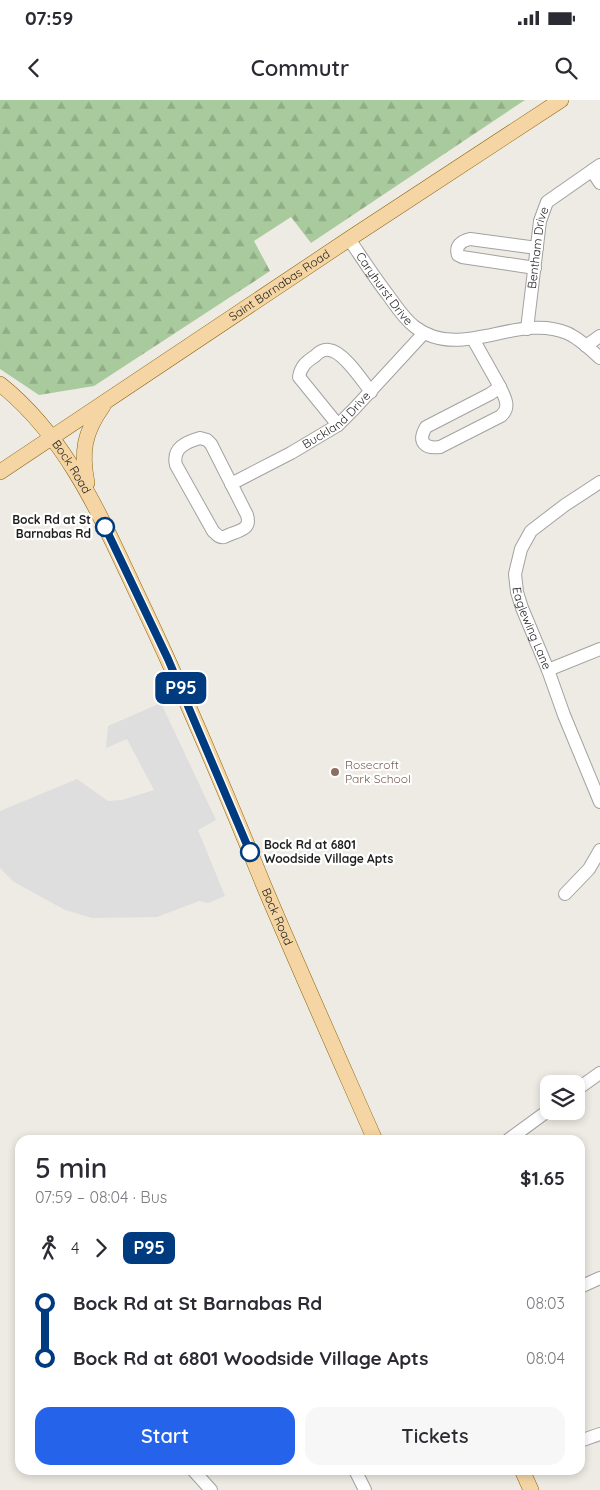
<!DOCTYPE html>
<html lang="en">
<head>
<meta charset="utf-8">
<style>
	:root { --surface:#fff; --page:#f7f7f7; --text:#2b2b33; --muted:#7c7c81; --accent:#2563eb }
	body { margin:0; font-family:Quicksand,sans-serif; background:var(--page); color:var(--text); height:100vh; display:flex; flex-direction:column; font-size:19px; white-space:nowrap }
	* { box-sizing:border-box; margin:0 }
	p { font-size:16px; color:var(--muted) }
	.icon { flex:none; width:28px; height:28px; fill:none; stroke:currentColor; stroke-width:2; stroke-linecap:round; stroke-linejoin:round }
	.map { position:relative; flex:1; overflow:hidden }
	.sheet { position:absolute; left:15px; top:1035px; width:570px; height:340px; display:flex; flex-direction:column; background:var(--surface); border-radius:15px; box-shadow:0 2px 8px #0003 }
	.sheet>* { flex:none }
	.badge { padding:0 10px; border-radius:8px; font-size:18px; line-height:32px }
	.fabs { position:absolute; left:540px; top:975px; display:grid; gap:10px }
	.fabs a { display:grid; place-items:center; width:45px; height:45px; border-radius:10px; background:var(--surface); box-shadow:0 2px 8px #0003; font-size:25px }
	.map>.badge { position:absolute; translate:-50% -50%; box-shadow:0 0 0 2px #fff }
	.legs { display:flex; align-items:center; gap:8px; height:55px; padding:0 20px; font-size:16px }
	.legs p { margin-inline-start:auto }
	.head { display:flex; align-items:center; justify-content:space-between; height:85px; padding:0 20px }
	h1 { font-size:28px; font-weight:600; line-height:38px }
	.primary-button { display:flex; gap:10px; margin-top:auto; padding:10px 20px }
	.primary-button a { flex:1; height:58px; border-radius:15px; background:var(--accent); color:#fff; font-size:20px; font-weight:600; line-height:58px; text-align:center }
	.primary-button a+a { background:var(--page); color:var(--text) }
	ul { padding:0 20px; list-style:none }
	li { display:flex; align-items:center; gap:18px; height:55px; font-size:19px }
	li i { display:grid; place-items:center; width:8px; height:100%; margin:0 6px; background:currentColor }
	li i::after { content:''; width:12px; height:12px; margin:-6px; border:4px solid; border-radius:50%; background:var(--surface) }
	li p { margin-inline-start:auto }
	li:first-child i { background:linear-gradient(#0000 50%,currentColor 0) }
	li:last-child i { background:linear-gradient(currentColor 50%,#0000 0) }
	.status { display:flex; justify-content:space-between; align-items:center; height:35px; padding:0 25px; background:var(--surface); direction:ltr }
	.status svg { height:14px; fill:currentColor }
	header { display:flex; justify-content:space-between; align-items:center; height:65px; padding:0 20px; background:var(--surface); font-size:22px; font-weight:600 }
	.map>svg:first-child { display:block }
</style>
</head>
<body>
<div class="status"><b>07:59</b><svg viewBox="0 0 49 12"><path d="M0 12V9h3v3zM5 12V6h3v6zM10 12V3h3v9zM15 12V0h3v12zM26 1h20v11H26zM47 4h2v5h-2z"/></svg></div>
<header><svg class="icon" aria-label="back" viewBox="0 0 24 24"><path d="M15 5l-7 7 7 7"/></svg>Commutr<svg class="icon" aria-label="search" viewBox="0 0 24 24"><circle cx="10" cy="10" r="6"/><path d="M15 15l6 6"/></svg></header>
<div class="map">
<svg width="600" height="1390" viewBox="0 0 600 1390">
	<defs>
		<pattern id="forest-firs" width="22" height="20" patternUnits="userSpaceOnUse" patternTransform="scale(1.25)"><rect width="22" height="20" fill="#a8ca9c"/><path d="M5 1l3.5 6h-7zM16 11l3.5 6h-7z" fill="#90ad86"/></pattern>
	</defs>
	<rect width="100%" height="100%" fill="#eeebe4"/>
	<!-- forest -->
	<polygon fill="url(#forest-firs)" points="0,0 525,0 311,143 291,117 254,141 270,171 94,286 39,295 0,269"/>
	<!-- parking -->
	<polygon fill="#dedede" points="161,603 216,720 198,730 225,796 208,803 199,801 157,817 92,818 65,810 14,782 0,768 0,711 77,679 108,701 122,700 154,690 127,639 106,648 108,626"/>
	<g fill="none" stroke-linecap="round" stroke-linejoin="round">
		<!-- minor casing -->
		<g stroke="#a2a2a2" stroke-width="14">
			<g id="minor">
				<polyline points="592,71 600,83"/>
				<path id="s1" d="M349 139C362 158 374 177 388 195 396 206 404 219 415 227 461 262 517 212 567 233 579 238 590 249 600 258"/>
				<path d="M535 168 462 157 458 155C455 146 461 141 470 139L537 148"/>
				<path id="s2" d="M527 229 540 121 547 102 600 65"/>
				<polyline points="473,239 500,287"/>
				<polyline points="586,246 600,236"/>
				<path d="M500 287C505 298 511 307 501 316L440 347C425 349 417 342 426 327L490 294Z"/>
				<path d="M338 325 299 277C301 266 306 262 315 256 319 252 323 249 329 250 343 251 362 280 371 292"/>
				<path d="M200 338 207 340 211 344 247 415C251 428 242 430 231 434 231 434 224 437 224 437 219 438 216 434 213 431L176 365C172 348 186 342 200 338Z"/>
				<path id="s3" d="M600 382 565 405 531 431 521 449 515 474 517 492 522 508 548 570 564 615 600 702"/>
				<path id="s4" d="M231 384 291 353 338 325 354 309 424 233"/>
				<polyline points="548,570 600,549"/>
				<polyline points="565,794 589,769 600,750"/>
				<polyline points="576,990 600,973"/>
				<polyline points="508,1040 549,1010"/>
				<polyline points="580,1187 600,1178"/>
				<polyline points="580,1341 600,1334"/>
				<polyline points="193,1370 211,1390"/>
				<polyline points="355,1370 365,1390"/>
			</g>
		</g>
		<!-- major casing -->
		<g stroke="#8c670b" stroke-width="16">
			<g id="major">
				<path id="s5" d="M0 284C70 340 103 422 140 500 185 594 225 690 264 786 300 871 338 956 375 1040"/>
				<path id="s6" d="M0 372 349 139 561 0"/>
				<path d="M87 383C81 351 84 333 103 306"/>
				<polyline points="522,1370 531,1390"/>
			</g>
		</g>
		<!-- minor -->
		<use href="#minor" stroke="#fff" stroke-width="12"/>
		<!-- major -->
		<use href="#major" stroke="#f5d5a3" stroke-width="15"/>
	</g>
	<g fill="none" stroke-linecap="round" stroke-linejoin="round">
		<!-- line-1 casing -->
		<g stroke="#fff" stroke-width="11">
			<polyline id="line-1" points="105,427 168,559 250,752"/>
		</g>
		<!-- line-1 -->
		<use href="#line-1" stroke="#003b80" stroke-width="8"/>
	</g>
	<!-- markers -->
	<g fill="#fff" stroke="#003b80" stroke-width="2.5">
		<circle cx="105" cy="427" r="9"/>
		<circle cx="250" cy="752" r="9"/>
	</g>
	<circle fill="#8d6e63" stroke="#fff" stroke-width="2" cx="335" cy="672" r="5"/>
	<g text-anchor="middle" stroke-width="4.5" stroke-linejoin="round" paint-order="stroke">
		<!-- street labels -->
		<g font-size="12" fill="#1e1e1e" stroke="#fff">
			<text dy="4" stroke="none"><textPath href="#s2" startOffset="82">Bentham Drive</textPath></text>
			<text dy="4" stroke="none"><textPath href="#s6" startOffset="336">Saint Barnabas Road</textPath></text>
			<text dy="4" stroke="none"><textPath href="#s1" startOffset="61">Caryhurst Drive</textPath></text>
			<text dy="4" stroke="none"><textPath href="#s4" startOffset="124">Buckland Drive</textPath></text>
			<text dy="4" stroke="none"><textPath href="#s5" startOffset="110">Bock Road</textPath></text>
			<text dy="4" stroke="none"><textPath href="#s3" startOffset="188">Eaglewing Lane</textPath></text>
			<text dy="4" stroke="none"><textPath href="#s5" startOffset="605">Bock Road</textPath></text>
		</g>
		<!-- stop labels -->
		<g font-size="12" font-weight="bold" fill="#1e1e1e" stroke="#fff" text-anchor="end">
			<text x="91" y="424">Bock Rd at St<tspan x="91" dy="14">Barnabas Rd</tspan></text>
			<text x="264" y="749" text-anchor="start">Bock Rd at 6801<tspan x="264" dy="14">Woodside Village Apts</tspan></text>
		</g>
		<!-- education labels -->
		<g font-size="12" fill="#785e54" stroke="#fff" text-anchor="start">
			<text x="345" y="669">Rosecroft<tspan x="345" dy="14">Park School</tspan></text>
		</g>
	</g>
</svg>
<div class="fabs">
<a><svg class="icon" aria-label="layers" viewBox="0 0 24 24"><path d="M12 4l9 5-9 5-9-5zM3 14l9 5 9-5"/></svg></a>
</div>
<b class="badge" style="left:181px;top:588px;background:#003b80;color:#fff">P95</b>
<section class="sheet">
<div class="head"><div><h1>5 min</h1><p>07:59 – 08:04 · Bus</p></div><b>$1.65</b></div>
<div class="legs"><svg class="icon" aria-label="walk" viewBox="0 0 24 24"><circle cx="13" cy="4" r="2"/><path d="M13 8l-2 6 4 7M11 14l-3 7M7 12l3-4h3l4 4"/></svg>4<svg class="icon" aria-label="forward" viewBox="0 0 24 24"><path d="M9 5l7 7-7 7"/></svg><b class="badge" style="background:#003b80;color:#fff">P95</b></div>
<ul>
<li><i style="color:#003b80"></i><b>Bock Rd at St Barnabas Rd</b><p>08:03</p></li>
<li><i style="color:#003b80"></i><b>Bock Rd at 6801 Woodside Village Apts</b><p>08:04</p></li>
</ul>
<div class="primary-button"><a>Start</a><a>Tickets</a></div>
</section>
</div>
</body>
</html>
